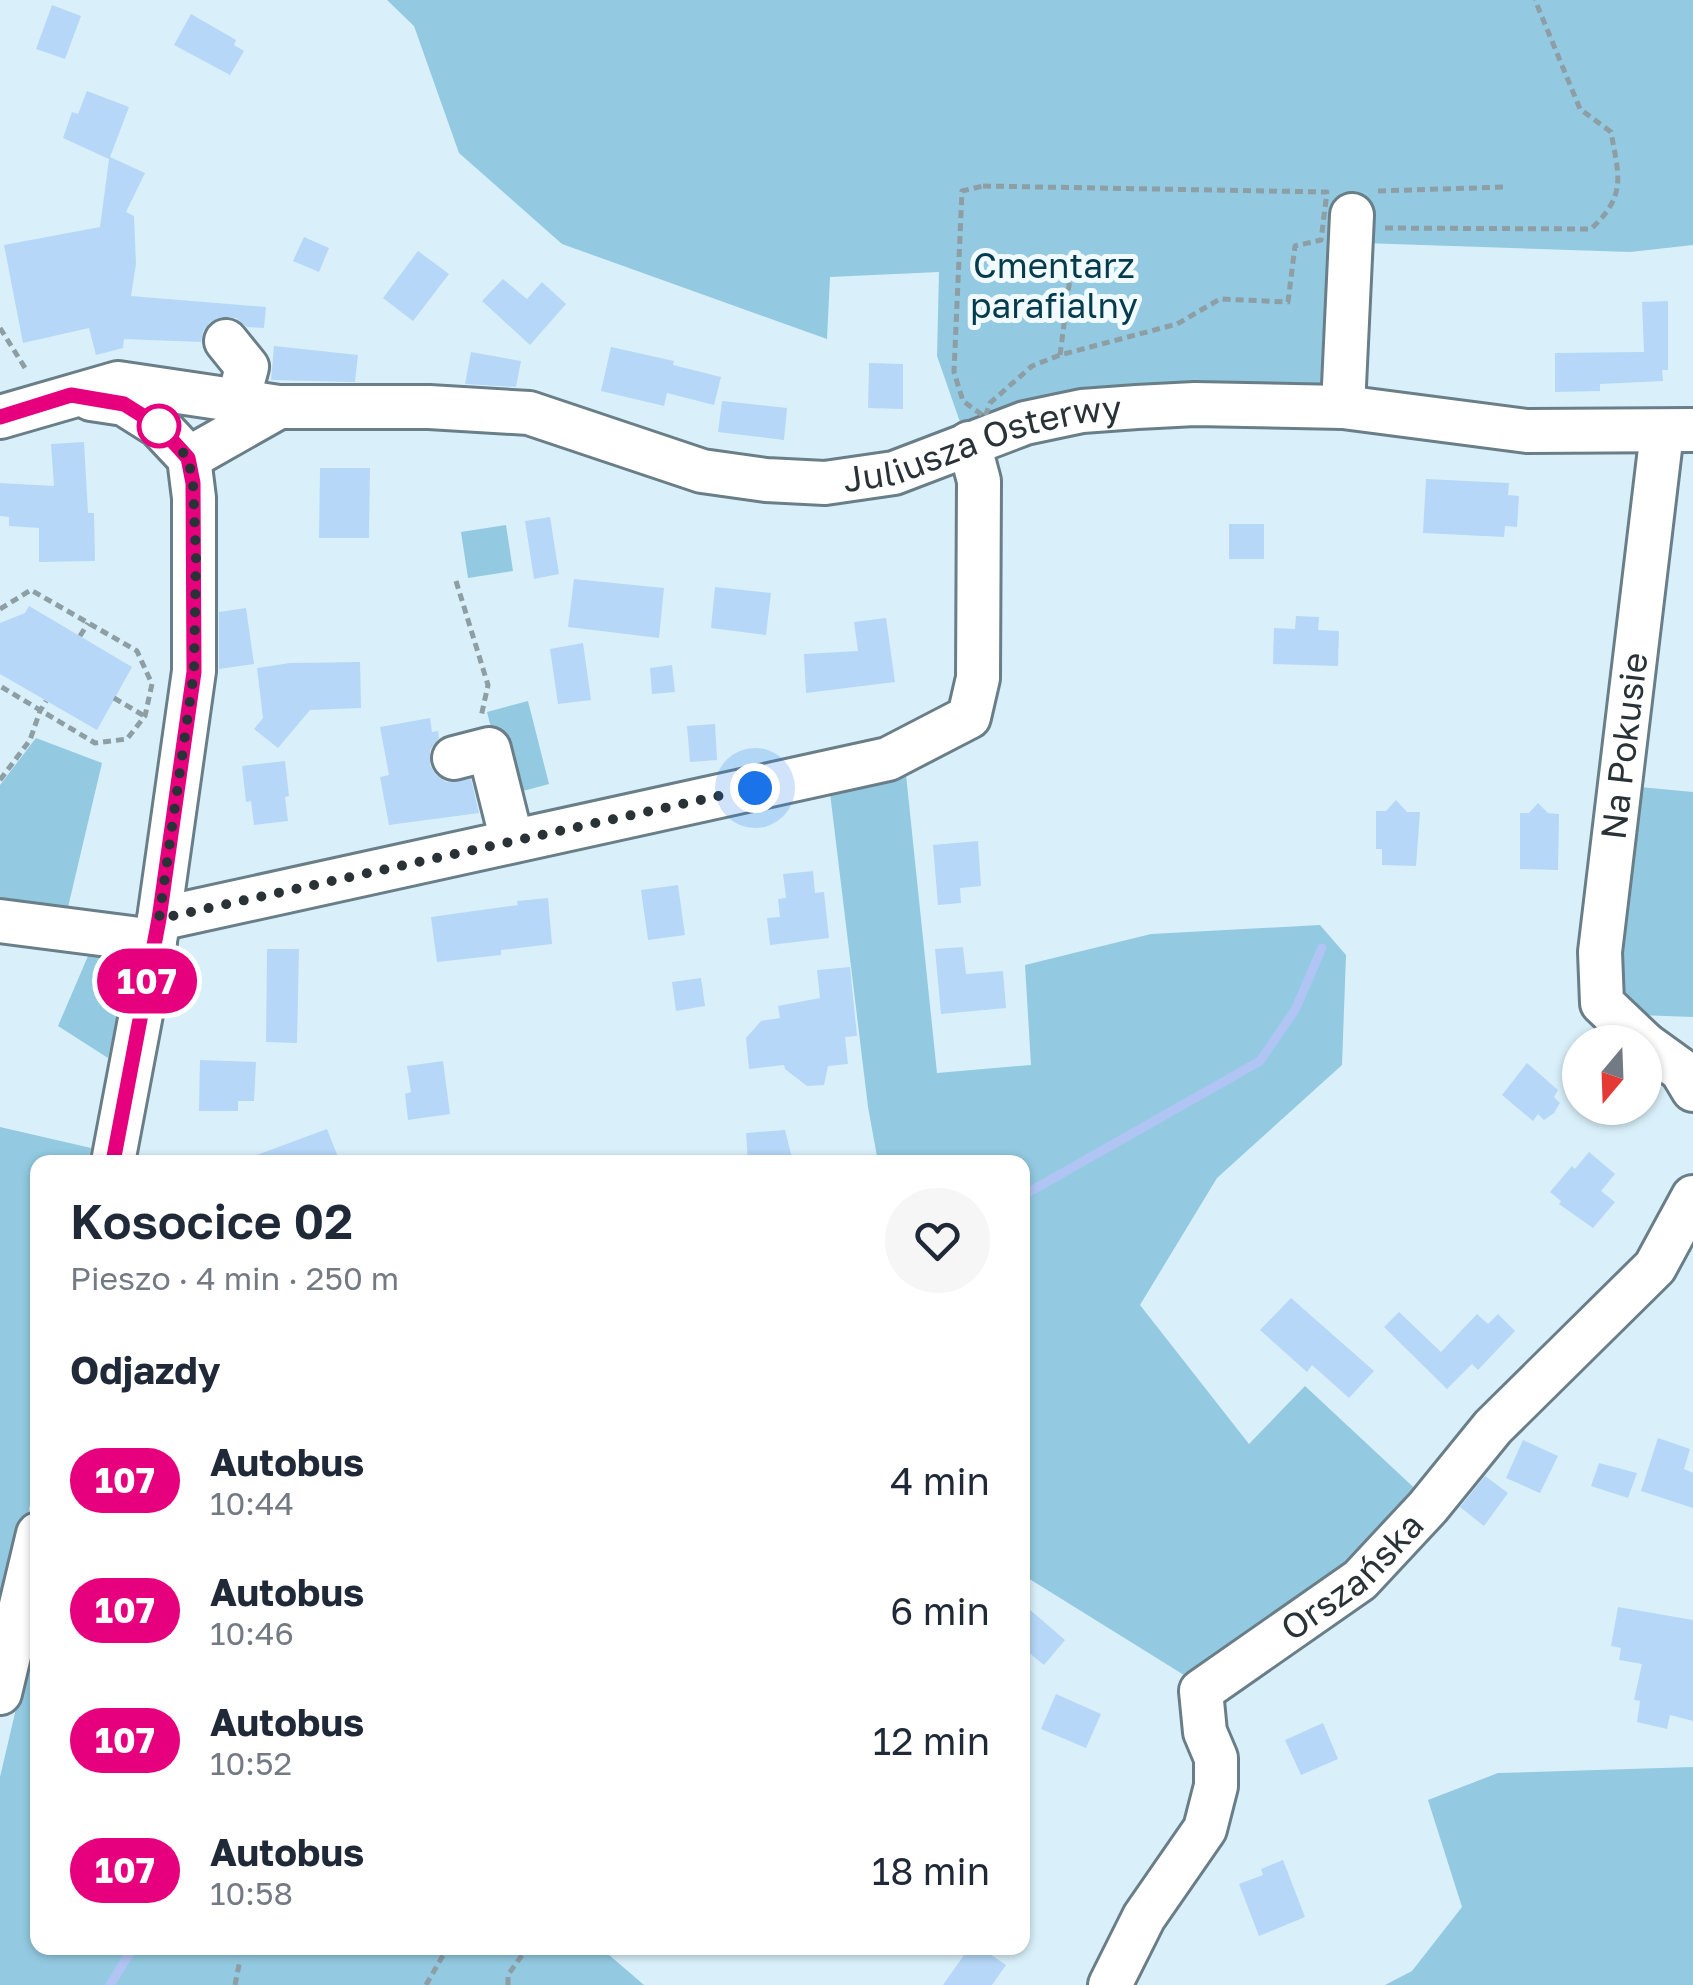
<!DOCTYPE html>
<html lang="pl">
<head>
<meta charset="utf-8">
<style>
	:root { --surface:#fff; --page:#f6f6f7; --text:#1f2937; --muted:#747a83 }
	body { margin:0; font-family:"Golos Text",sans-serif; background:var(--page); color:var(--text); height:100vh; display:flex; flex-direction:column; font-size:38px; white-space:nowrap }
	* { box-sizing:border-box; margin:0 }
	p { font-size:32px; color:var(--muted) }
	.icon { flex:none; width:55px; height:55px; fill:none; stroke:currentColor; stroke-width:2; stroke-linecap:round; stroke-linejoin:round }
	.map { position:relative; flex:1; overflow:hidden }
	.sheet { position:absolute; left:30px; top:1155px; width:1000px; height:800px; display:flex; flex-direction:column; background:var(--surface); border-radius:20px; box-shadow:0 2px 8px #0004 }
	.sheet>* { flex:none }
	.badge { padding:0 20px; border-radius:32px; font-size:35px; line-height:65px }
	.needle { width:65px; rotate:199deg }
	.fabs { position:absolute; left:1562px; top:1025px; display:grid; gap:20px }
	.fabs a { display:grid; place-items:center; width:100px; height:100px; border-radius:50%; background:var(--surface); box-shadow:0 2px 8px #0004; font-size:50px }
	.you { position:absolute; width:50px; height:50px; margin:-25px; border:8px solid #fff; border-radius:50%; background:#1a73e8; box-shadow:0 0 0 15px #1a73e833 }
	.map>.badge { position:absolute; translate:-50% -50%; box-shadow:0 0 0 5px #fff }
	h2 { padding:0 40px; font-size:38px; line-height:90px }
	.round { display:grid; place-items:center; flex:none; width:105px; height:105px; border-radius:52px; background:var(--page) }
	.headline { display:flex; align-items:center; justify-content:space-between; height:170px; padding:0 40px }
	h1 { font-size:48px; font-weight:600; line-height:75px }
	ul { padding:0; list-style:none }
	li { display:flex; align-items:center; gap:30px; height:130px; padding:0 40px }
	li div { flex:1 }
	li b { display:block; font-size:38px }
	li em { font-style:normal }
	li .badge { min-width:110px; font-weight:700; text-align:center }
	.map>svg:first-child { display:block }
</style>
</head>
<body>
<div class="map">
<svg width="1693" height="1985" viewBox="0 0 1693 1985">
	<rect width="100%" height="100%" fill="#d9f0fa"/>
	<!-- green -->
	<g fill="#93cae1">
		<polygon points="387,0 1693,0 1693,245 1630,252 1363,243 1329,396 1065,399 960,422 937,356 939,272 830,277 827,339 562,244 459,153 414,26"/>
		<polygon points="506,525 513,571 468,578 461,532"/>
		<polygon points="528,701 549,784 508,795 487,712"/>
		<polygon points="36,738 102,763 65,920 0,908 0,785"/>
		<polygon points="905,765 937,1073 1031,1065 1025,965 1151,934 1320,925 1346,955 1342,1065 1217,1178 1140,1305 1249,1444 1305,1386 1424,1497 1340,1577 1192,1680 1023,1575 1022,1162 878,1162 868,1107 830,793"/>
		<polygon points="1629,786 1693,792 1693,1017 1639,1015 1623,1006 1608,958"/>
		<polygon points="94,942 132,952 108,1058 58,1026"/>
		<polygon points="0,1127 91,1148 88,1162 38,1162 37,1461 26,1529 0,1637"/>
		<polygon points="37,1619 38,1948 601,1948 644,1985 0,1985 0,1777"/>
		<polygon points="1693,1767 1693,1985 1385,1985 1412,1971 1462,1907 1428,1800 1498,1773"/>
	</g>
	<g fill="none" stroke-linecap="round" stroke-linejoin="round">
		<!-- stream -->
		<g stroke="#b1c5f4" stroke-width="9">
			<polyline points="1022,1196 1260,1061 1295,1010 1322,948"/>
			<polyline points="110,1985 133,1948"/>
		</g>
	</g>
	<!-- building -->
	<g fill="#b6d7f7">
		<polygon points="52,5 81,16 65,59 36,49"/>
		<polygon points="191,14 236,40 234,45 244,51 230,75 174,45"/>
		<polygon points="87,91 129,107 110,157 145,173 126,212 134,216 136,264 131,296 266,307 264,328 247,327 236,318 221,317 210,322 203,331 201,342 124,339 123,348 96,355 89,328 23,343 4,245 100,227 109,159 63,138 72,112 78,114"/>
		<polygon points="304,237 329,248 319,272 293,261"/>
		<polygon points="418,251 449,274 413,321 383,298"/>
		<polygon points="503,279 527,299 542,282 566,304 530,345 482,301"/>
		<polygon points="1668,301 1668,370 1662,370 1663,381 1600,384 1600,391 1555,392 1555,353 1644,352 1642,302"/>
		<polygon points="274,346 358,355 355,382 271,380"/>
		<polygon points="611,347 674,361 673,365 721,377 714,405 667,393 664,406 601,391"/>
		<polygon points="471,352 521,361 516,387 465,384"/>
		<polygon points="869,363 903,364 903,409 868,408"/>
		<polygon points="722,401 787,408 784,440 718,432"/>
		<polygon points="84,442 88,513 94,513 95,561 39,562 39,528 9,526 9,517 0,516 0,483 54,486 51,444"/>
		<polygon points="320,468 370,468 369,538 319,538"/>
		<polygon points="1426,479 1509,483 1508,495 1519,496 1517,527 1505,526 1504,537 1423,533"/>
		<polygon points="550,517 559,574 534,579 525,521"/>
		<rect x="1229" y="524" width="35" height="35"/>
		<polygon points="574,579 664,588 659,638 568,627"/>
		<polygon points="715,587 771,593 766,635 711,628"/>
		<polygon points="29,606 132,667 97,730 0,674 0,623 25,613"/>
		<polygon points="246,608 254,664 219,669 219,612"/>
		<polygon points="1296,616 1319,617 1318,630 1339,631 1338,666 1273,664 1274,628 1295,629"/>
		<polygon points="886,618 895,682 806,693 804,654 858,651 854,622"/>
		<polygon points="583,643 591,700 558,704 550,649"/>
		<polygon points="360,662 361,708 310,710 278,748 254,729 263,718 257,668 290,663"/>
		<polygon points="672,665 675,692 652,694 650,668"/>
		<polygon points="430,718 432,732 438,731 439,738 430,750 430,765 436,775 446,782 471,779 479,813 389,825 380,777 389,775 380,727"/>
		<polygon points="715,724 717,760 690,762 687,726"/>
		<polygon points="285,761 289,796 285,797 288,821 254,825 251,801 246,802 242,766"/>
		<polygon points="1396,800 1407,812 1420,812 1416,866 1382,865 1382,849 1376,849 1376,811 1386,811"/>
		<polygon points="1538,803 1548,813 1559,814 1558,870 1520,869 1520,813 1529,813"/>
		<polygon points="978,841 981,886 960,888 961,903 938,905 933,845"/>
		<polygon points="813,871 815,893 824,892 829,938 770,945 767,918 780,917 778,899 786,898 783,874"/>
		<polygon points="678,885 685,935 648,940 641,890"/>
		<polygon points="548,898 552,944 501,950 501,955 437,962 431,917 518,905 517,901"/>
		<polygon points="963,947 966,974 1003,971 1006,1008 941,1014 935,949"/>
		<polygon points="267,949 299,949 297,1043 266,1042"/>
		<polygon points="850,967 857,1036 845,1037 848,1064 828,1066 824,1085 807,1086 785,1069 784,1065 749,1069 746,1038 761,1021 780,1018 778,1006 820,998 817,970"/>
		<polygon points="701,978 705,1006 676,1011 672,982"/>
		<polygon points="200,1060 256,1062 254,1101 238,1101 238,1111 199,1111"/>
		<polygon points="443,1061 450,1114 408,1120 405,1094 411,1092 407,1066"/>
		<polygon points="1527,1063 1558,1090 1554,1097 1560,1103 1554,1113 1544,1120 1538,1114 1533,1121 1502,1095"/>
		<polygon points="327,1129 340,1162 243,1162 243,1160"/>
		<polygon points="785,1130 793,1162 748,1162 746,1133"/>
		<polygon points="1589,1152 1615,1174 1601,1191 1615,1202 1593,1228 1559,1204 1561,1201 1550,1192 1572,1166 1575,1169"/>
		<polygon points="1291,1298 1374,1371 1349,1398 1312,1365 1307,1372 1260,1330"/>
		<polygon points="1399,1312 1441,1352 1477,1314 1488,1324 1498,1314 1515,1331 1478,1370 1472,1364 1447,1389 1384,1327"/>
		<polygon points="1658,1438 1690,1449 1684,1469 1693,1473 1693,1508 1641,1491"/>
		<polygon points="1523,1440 1558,1456 1540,1493 1506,1478"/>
		<polygon points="1599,1463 1637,1473 1628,1498 1591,1486"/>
		<polygon points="1485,1476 1508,1493 1484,1526 1460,1507"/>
		<polygon points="1022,1603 1065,1640 1044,1665 1022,1647"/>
		<polygon points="1618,1607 1693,1620 1693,1721 1670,1715 1667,1729 1637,1722 1640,1701 1634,1700 1642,1664 1619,1660 1621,1648 1611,1646"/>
		<polygon points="1056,1694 1101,1714 1086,1748 1041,1729"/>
		<polygon points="1323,1723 1338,1759 1301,1775 1285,1740"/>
		<polygon points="1283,1860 1305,1917 1259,1936 1239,1884 1263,1875 1261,1869"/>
		<polygon points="969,1948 981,1948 1006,1965 992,1985 943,1985"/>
	</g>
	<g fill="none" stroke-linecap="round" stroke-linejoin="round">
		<!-- minor casing -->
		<g stroke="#6a7e88" stroke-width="48">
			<g id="minor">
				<polyline points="226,341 247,367 238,401"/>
				<polyline points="91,399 124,404 159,426 189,458 194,498 194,671 159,919 113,1162"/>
				<polyline points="1343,407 1352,215"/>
				<path id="s1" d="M0 417 118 383 279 407H429L529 413 702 471 766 480 825 483 894 473 1025 423 1082 411 1137 407 1195 404 1343 407 1527 431 1693 430"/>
				<polyline points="189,458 279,407"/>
				<polyline points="454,758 489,749 512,841"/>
				<polyline points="159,919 888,759 969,717 978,678 979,481 969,443"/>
				<polyline points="0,921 155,941"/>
				<path id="s2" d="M1643 1042 1602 1003 1600 952 1662 432"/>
				<polyline points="1645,1044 1681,1070 1693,1090"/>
				<polyline points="0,1693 38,1534"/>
				<path id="s3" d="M1110 1985 1144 1917 1205 1829 1216 1786V1758L1205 1732 1201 1691 1360 1580 1428 1507 1493 1427 1655 1267 1693 1197"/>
			</g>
		</g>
		<!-- path -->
		<g stroke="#8d9ea5" stroke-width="5" stroke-dasharray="8 5" stroke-linecap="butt">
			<polygon points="983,186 1327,192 1321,240 1295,246 1288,302 1220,299 1177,324 1060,355 1032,366 990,403 985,417 963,401 954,372 962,191"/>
			<polyline points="1378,191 1505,187"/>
			<path d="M1385 228 1591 229C1627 195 1619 177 1611 132L1580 109 1535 0"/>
			<polyline points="0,328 27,371"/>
			<polyline points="1060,355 1073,255"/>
			<polyline points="456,581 488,685 481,717"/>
			<polyline points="0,609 31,590 137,651 152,684 145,716 127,739 95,743 0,686"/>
			<polyline points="80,636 88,623"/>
			<polyline points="114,698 146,717"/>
			<polyline points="0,780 30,740 40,711 46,701"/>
			<polyline points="235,1985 240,1960"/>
			<polyline points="426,1985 446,1950"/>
			<polyline points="508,1985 508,1975 527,1948"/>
		</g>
		<!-- minor -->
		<use href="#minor" stroke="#fff" stroke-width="42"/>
	</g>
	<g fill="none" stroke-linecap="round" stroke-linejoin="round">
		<!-- line casing -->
		<g stroke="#fff" stroke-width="22">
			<polyline id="line" points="0,417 71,395 124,404 159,426 188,458 193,483 194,672 159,919 113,1162"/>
		</g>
		<!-- line -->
		<use href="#line" stroke="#e6007e" stroke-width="15"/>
		<!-- walk -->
		<polyline stroke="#293236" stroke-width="10" stroke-dasharray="0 18" points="159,426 188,458 193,483 196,558 194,672 159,919 755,788"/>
	</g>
	<!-- markers -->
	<circle fill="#fff" stroke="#e6007e" stroke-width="5" cx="159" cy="426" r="20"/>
	<g text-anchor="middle" stroke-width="10" stroke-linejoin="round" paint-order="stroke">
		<!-- park labels -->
		<g font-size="35" fill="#043b4d" stroke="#f1fbff">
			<text x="1054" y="278">Cmentarz<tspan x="1054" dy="40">parafialny</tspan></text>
		</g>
		<!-- street labels -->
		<g font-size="35" fill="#293236" stroke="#f1fbff">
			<text dy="12" stroke="none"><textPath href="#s1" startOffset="1005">Juliusza Osterwy</textPath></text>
			<text dy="12" stroke="none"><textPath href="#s2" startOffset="315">Na Pokusie</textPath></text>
			<text dy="12" stroke="none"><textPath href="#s3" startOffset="515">Orszańska</textPath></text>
		</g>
	</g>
</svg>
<div class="fabs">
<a><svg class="needle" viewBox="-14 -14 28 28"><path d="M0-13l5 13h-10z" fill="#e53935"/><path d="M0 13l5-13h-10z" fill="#747a83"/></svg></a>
</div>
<div class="you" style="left:755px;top:788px"></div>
<b class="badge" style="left:147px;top:981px;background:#e6007e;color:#fff">107</b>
<section class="sheet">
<div class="headline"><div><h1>Kosocice 02</h1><p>Pieszo · 4 min · 250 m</p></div><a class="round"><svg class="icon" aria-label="heart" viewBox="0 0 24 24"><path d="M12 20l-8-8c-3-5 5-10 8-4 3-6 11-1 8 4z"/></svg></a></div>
<h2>Odjazdy</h2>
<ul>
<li><span class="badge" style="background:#e6007e;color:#fff">107</span><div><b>Autobus</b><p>10:44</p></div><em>4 min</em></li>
<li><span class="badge" style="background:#e6007e;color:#fff">107</span><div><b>Autobus</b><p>10:46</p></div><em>6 min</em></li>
<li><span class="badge" style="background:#e6007e;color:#fff">107</span><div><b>Autobus</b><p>10:52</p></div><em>12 min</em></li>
<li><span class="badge" style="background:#e6007e;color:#fff">107</span><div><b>Autobus</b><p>10:58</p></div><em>18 min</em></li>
</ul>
</section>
</div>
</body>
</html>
